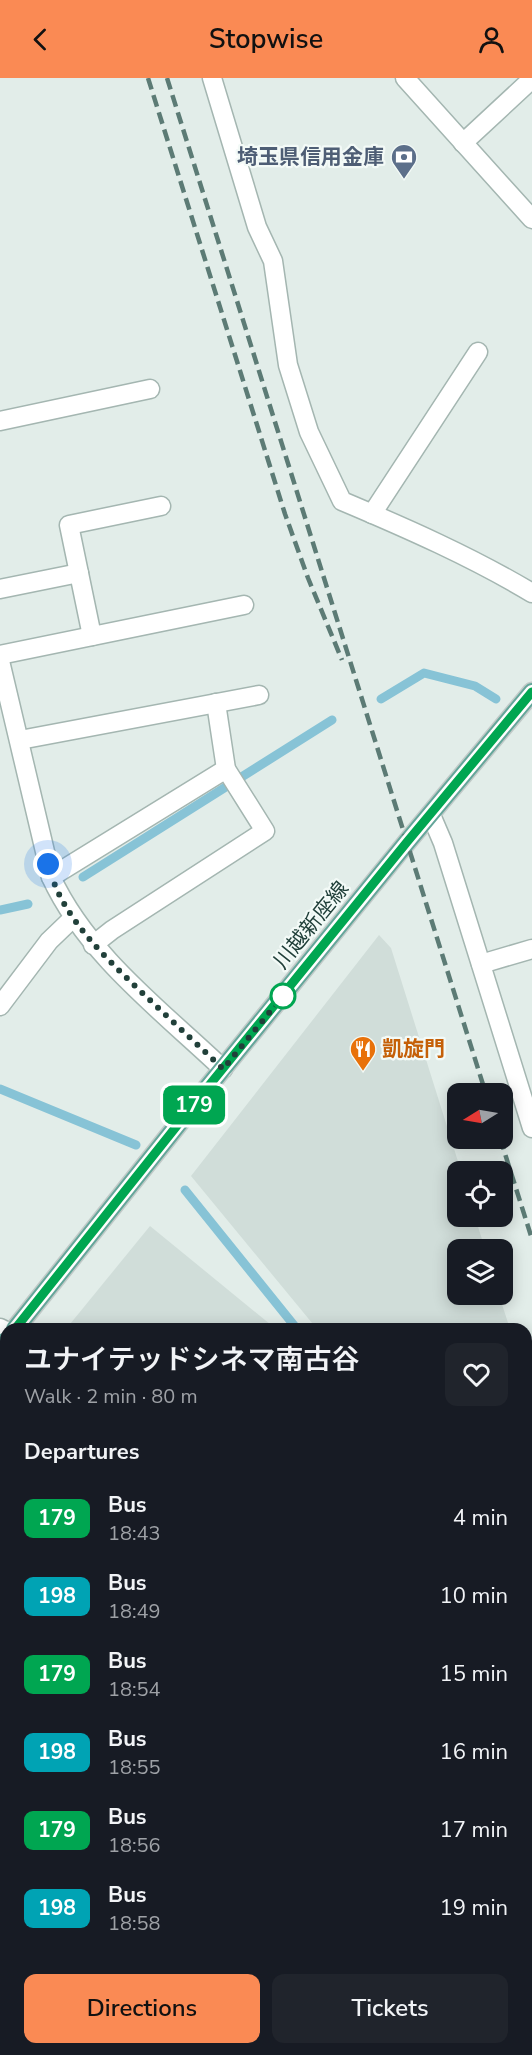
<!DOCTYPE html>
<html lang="en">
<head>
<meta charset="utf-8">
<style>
	:root { --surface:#171b24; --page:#20242c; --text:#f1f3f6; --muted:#9ea1a6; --accent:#fa8a54 }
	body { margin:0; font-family:"Nunito Sans","Noto Sans JP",sans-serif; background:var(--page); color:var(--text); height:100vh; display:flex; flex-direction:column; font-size:22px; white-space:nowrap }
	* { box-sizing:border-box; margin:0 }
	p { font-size:20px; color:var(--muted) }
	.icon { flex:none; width:33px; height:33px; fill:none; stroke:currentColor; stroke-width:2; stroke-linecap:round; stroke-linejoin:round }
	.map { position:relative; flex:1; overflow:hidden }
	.panel { position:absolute; left:0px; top:1245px; width:532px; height:732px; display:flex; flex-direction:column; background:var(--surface); border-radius:18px 18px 0 0; box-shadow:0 3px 15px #0003 }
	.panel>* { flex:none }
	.badge { padding:0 12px; border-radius:9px; font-size:21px; line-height:39px }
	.needle { width:39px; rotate:259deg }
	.buttons { position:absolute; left:447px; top:1005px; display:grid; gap:12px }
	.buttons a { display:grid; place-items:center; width:66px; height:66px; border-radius:12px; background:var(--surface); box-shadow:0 3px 15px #0003; font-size:30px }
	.you { position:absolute; width:30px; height:30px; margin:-15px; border:4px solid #fff; border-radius:50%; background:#1a73e8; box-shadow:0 0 0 9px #1a73e833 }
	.map>.badge { position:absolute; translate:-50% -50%; box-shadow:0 0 0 3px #fff }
	h2 { padding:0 24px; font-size:22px; line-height:54px }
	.round { display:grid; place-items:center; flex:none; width:63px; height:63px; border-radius:12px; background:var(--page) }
	.summary { display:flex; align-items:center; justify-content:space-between; height:102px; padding:0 24px }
	h1 { font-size:28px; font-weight:600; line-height:45px }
	.primary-button { display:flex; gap:12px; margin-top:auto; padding:12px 24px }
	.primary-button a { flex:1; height:69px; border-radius:12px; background:var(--accent); color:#111; font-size:24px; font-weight:600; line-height:69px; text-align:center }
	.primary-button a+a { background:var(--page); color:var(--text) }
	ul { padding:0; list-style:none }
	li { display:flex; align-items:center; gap:18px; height:78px; padding:0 24px }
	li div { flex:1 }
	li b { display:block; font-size:22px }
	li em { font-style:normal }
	li .badge { min-width:66px; font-weight:700; text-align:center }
	header { display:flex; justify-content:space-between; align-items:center; height:78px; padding:0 24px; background:var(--accent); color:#111; font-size:27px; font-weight:600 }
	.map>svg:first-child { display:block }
</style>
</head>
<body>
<header><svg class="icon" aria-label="back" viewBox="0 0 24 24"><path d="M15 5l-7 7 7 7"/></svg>Stopwise<svg class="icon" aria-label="person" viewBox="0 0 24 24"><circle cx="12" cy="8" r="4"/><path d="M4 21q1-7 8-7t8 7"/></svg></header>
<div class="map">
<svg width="532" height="1977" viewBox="0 0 532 1977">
	<rect width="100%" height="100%" fill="#e2ede9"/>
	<!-- built -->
	<g fill="#d0ddd9">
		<polygon points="379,857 391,870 461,1093 458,1094 458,1138 475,1139 485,1171 458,1172 458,1216 499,1217 510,1251 317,1251 191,1098"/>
		<polygon points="150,1148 276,1251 66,1251"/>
		<polygon points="526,1304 532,1321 532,1544 527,1548"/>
		<polygon points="6,1327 6,1440 0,1432 0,1335"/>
		<polygon points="527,1562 532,1570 532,1977 391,1977 387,1971 526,1971"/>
	</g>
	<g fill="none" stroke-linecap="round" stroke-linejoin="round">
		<!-- stream -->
		<g stroke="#87c3d6" stroke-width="9">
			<polyline points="381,621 424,595 475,608 496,621"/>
			<polyline points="83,799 332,642"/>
			<polyline points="0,832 28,826"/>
			<polyline points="0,1011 136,1067"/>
			<polyline points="185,1112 297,1251"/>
			<polyline points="526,1534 532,1540"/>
			<polyline points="0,1584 6,1586"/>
			<polyline points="369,1971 373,1977"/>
		</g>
		<!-- minor casing -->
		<g stroke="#a4b6b1" stroke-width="21">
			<g id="minor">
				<path d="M212 0 257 149 273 183 288 287 309 354 342 423C406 450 472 479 532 515"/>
				<polyline points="405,0 532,141"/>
				<polyline points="463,65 532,1"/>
				<polyline points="0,343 150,311"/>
				<polyline points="372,436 478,274"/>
				<polyline points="0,511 79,495"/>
				<polyline points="92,558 69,447 161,428"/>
				<polyline points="0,577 244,527"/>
				<path d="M0 583 51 799C87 877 162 933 223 991"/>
				<polyline points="20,662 259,617"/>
				<polyline points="431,737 443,765 532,1050"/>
				<polyline points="51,799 226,691"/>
				<polyline points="93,867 112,852 265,753 226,691 216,625"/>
				<polyline points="481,886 532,871"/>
				<polyline points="0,928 49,863 73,840"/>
				<polyline points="0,1250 6,1253"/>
				<polyline points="0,1469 6,1477"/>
			</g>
		</g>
		<!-- major casing -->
		<g stroke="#c1cac8" stroke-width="21">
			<g id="major">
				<polyline points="15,1251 207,1010 407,764 532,614"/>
				<polyline points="0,1270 6,1263"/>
			</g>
		</g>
		<!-- minor -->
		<use href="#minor" stroke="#fff" stroke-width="18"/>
		<!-- major -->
		<use href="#major" stroke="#64a69a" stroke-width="18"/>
		<!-- rail -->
		<g stroke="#5c7b75" stroke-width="4.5" stroke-dasharray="12 6" stroke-linecap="butt">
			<polyline points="148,0 285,436 308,500 342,582"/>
			<polyline points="167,0 486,1016"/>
			<polyline points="500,1060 532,1161"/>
		</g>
	</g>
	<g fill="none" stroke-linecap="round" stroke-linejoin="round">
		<!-- line casing -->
		<g stroke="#fff" stroke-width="14">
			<polyline id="line" points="15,1251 207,1010 407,764 532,614"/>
		</g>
		<!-- line -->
		<use href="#line" stroke="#00a651" stroke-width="9"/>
		<!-- walk -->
		<path stroke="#21403a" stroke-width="6" stroke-dasharray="0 10.8" d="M48 786C60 835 97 871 132 905 162 934 193 962 223 991L283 918"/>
	</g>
	<!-- icons -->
	<defs>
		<g id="bank-pin" transform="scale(1.35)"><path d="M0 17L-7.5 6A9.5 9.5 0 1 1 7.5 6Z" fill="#5c6f8a" stroke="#f3faf7"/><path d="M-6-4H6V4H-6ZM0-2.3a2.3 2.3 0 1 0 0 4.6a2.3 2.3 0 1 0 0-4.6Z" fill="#fff"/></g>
		<g id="restaurant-pin" transform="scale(1.35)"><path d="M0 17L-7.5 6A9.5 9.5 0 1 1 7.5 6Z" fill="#e8710a" stroke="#f3faf7"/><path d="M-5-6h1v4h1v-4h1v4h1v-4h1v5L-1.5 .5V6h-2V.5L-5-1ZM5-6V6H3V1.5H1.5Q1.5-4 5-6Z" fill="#fff"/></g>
	</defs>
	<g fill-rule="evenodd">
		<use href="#bank-pin" x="404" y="79"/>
		<use href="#restaurant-pin" x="363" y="971"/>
	</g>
	<!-- markers -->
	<circle fill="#fff" stroke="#00a651" stroke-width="3" cx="283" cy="918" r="12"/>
	<g text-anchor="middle" stroke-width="4.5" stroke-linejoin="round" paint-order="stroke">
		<!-- service labels -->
		<g font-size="21" font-weight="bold" fill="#4e5e75" stroke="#f3faf7" text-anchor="end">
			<text x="384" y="86">埼玉県信用金庫</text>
		</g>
		<!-- street labels -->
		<g font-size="21" fill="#21403a" stroke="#f3faf7">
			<text transform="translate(311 847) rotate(-51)" y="7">川越新座線</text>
		</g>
		<!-- food labels -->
		<g font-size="21" font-weight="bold" fill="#c56008" stroke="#f3faf7" text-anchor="start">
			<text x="382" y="978">凱旋門</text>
		</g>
	</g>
</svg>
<div class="buttons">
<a><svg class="needle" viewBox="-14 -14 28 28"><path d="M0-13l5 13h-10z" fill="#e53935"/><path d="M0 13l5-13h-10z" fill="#9ea1a6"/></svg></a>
<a><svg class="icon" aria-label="locate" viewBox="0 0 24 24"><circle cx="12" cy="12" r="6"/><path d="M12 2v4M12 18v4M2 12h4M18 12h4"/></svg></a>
<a><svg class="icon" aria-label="layers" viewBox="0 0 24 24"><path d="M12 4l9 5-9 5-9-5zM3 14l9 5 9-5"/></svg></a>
</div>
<div class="you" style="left:48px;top:786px"></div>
<b class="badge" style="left:194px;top:1027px;background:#00a651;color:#fff">179</b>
<section class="panel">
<div class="summary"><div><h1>ユナイテッドシネマ南古谷</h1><p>Walk · 2 min · 80 m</p></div><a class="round"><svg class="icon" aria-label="heart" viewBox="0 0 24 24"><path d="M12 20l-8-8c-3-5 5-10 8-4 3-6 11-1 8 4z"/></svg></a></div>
<h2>Departures</h2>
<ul>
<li><span class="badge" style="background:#00a651;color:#fff">179</span><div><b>Bus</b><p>18:43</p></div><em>4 min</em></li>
<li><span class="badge" style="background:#00a3b4;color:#fff">198</span><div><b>Bus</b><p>18:49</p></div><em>10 min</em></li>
<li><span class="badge" style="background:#00a651;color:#fff">179</span><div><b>Bus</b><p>18:54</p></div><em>15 min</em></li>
<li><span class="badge" style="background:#00a3b4;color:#fff">198</span><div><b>Bus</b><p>18:55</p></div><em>16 min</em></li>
<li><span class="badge" style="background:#00a651;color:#fff">179</span><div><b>Bus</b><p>18:56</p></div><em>17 min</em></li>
<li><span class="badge" style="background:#00a3b4;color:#fff">198</span><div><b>Bus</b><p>18:58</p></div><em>19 min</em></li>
</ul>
<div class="primary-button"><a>Directions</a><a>Tickets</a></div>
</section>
</div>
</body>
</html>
